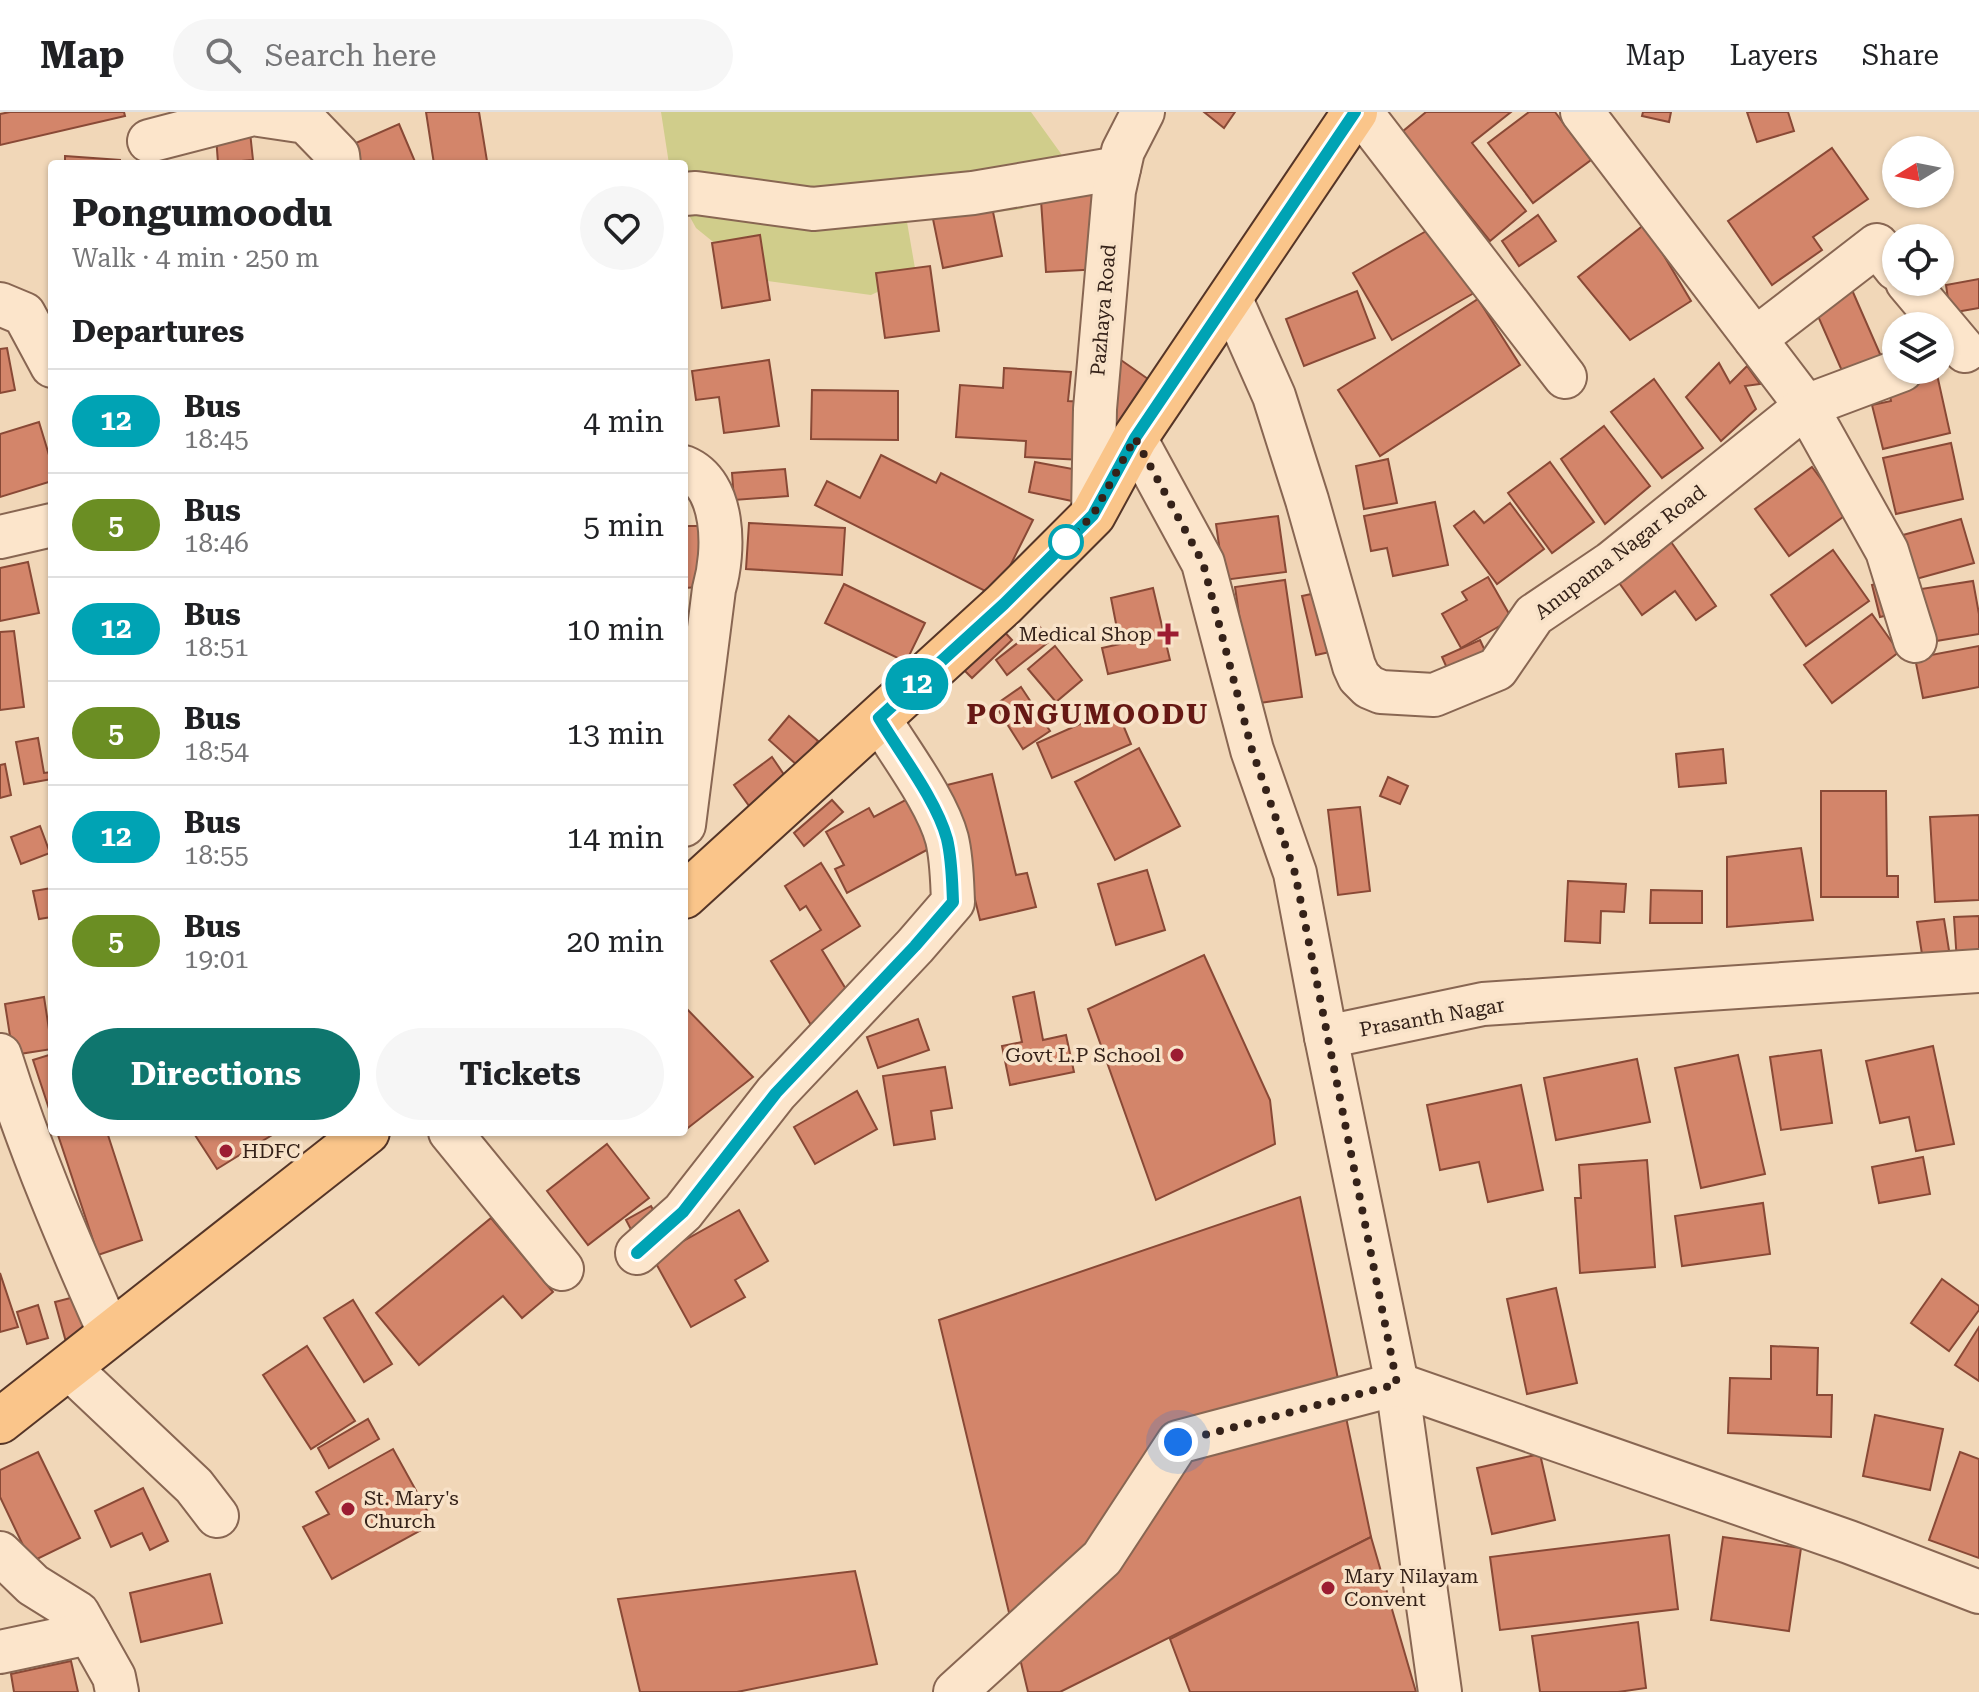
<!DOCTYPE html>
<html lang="en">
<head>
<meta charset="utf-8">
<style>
	:root { --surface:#fff; --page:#f6f6f6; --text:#202124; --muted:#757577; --line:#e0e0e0; --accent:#0f766e }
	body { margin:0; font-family:"Roboto Serif",serif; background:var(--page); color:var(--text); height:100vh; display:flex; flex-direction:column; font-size:30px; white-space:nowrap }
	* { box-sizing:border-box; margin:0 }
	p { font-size:26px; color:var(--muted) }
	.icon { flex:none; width:44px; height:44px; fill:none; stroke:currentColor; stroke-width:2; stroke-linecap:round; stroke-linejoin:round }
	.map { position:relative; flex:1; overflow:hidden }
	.drawer { position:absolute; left:48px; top:48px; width:640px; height:976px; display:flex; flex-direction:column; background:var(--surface); border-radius:8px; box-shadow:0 2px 6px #0004 }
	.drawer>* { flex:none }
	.badge { padding:0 16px; border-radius:26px; font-size:28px; line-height:52px }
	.needle { width:52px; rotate:260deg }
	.tools { position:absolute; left:1882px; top:24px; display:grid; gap:16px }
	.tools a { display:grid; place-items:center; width:72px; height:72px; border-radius:50%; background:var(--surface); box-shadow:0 2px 6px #0004; font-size:40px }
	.you { position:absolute; width:40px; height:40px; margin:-20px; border:6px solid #fff; border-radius:50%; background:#1a73e8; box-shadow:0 0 0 12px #1a73e833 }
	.map>.badge { position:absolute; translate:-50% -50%; box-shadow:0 0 0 4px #fff }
	h2 { padding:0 24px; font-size:30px; line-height:72px }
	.round { display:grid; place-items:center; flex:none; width:84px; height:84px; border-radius:42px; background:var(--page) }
	.headline { display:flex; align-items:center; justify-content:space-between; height:136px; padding:0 24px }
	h1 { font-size:38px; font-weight:700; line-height:60px }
	.cta { display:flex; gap:16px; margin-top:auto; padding:16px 24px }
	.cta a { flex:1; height:92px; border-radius:48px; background:var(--accent); color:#fff; font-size:32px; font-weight:700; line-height:92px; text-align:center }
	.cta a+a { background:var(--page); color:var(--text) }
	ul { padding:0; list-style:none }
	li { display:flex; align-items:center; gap:24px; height:104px; padding:0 24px; border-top:2px solid var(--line) }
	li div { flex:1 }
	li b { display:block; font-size:30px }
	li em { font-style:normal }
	li .badge { min-width:88px; font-weight:700; text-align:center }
	header { display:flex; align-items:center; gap:48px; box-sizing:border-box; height:112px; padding:0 40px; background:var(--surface); border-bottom:2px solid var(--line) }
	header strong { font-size:38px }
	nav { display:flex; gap:44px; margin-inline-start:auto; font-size:28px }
	.search { width:560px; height:72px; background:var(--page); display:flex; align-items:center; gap:20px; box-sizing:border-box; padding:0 28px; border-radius:44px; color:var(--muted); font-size:30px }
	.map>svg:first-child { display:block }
</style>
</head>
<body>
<header>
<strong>Map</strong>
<div class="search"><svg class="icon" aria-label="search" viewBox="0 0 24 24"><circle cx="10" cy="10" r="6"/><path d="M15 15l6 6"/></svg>Search here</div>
<nav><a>Map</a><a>Layers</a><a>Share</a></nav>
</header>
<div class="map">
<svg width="1979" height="1580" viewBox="0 0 1979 1580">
	<rect width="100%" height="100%" fill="#f1d7b8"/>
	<!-- green -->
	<polygon fill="#d0cd8b" points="661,0 1031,0 1072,57 1022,97 907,110 916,162 871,183 760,168 696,116 684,94 684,52 669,52"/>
	<!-- building -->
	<g fill="#d3856a" stroke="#894936" stroke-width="2">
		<polygon points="10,0 124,0 125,4 0,33 0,2"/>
		<polygon points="426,0 479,0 487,49 434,52"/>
		<polygon points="1204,0 1235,0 1224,16"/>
		<polygon points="1426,0 1511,0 1472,31 1526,99 1490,129 1402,20"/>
		<polygon points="1529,0 1555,0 1591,48 1533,91 1488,31"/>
		<polygon points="1643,0 1671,0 1669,10 1642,4"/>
		<polygon points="1747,0 1788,0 1794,19 1757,30"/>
		<polygon points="399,12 416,52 357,52 349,34"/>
		<polygon points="250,20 253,48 218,51 216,24"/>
		<polygon points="1832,36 1868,87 1813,125 1822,138 1772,173 1728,109"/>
		<polygon points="65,44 120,48 120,52 65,52"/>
		<polygon points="1096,70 1101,157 1046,160 1040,74"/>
		<polygon points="992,95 1002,144 943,156 933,107"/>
		<polygon points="1538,103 1556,129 1519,154 1502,129"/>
		<polygon points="1645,112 1691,189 1630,228 1578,165"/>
		<polygon points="1435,114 1474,181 1392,228 1353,161"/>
		<polygon points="760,123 770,188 722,196 712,131"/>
		<polygon points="930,154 939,219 885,226 876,161"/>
		<polygon points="1979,167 1979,196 1950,201 1946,173"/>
		<polygon points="1852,178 1884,251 1846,268 1814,195"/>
		<polygon points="1357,179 1375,226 1304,254 1286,207"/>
		<polygon points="1478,187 1520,253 1380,344 1338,278"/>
		<polygon points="7,236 15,278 0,281 0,237"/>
		<polygon points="1108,239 1148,267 1113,327"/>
		<polygon points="769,248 779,314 724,321 719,285 696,288 692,259"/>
		<polygon points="1719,251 1730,271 1747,254 1760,272 1745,274 1756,297 1721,329 1686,285"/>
		<polygon points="1004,256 1071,260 1068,289 1086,290 1082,348 1025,345 1026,329 956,325 960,273 1003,276"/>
		<polygon points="1936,258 1950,321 1883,337 1872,293 1891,289 1887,269"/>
		<polygon points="1654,267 1703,336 1662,366 1611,300"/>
		<polygon points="812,278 898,279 898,328 811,327"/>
		<polygon points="39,310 52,353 52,369 0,385 0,322"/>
		<polygon points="1604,314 1650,374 1605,412 1561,347"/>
		<polygon points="1951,331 1963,387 1896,402 1883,346"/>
		<polygon points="881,343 936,371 941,361 1033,408 995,484 815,393 827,369 860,386"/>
		<polygon points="1388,347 1397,391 1364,397 1356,354"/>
		<polygon points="1035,350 1078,358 1072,389 1029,380"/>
		<polygon points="1550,350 1594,410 1552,441 1508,381"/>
		<polygon points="1812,355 1847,402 1789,444 1755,397"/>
		<polygon points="785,357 788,384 734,388 732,361"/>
		<polygon points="1435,390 1448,453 1393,464 1387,436 1371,439 1364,404"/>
		<polygon points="1510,391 1544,437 1497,472 1454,414 1474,399 1484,411"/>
		<polygon points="1278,404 1286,460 1224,468 1216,412"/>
		<polygon points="1961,407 1974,451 1916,467 1903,423"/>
		<polygon points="749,411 845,416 842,463 746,457"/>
		<polygon points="684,414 699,414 700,475 684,476"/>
		<polygon points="1669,427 1716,494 1696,508 1675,479 1642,503 1615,465"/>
		<polygon points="1833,438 1869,489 1806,534 1771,483"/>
		<polygon points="28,450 39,501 0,509 0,456"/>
		<polygon points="1488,465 1512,507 1461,536 1442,502 1467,488 1462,480"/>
		<polygon points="1285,468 1302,585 1252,592 1235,475"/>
		<polygon points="1889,468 1897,501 1880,505 1872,473"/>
		<polygon points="1973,469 1979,502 1979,522 1930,530 1921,477"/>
		<polygon points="844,472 925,511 906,550 825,511"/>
		<polygon points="1153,476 1170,548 1108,562 1102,536 1120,532 1111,486"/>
		<polygon points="1325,479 1339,538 1316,543 1302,484"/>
		<polygon points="1872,502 1899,540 1832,591 1804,553"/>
		<polygon points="1039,514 1051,528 1007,563 996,548"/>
		<polygon points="1000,515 1012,528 972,566 959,553"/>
		<polygon points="14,519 24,595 0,598 0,520"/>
		<polygon points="1480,528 1492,554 1454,572 1442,545"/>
		<polygon points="1055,534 1082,568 1056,590 1028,557"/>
		<polygon points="1979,534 1979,575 1923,586 1915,546"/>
		<polygon points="1021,575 1050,619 1023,637 995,593"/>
		<polygon points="1116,596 1131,632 1052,666 1037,631"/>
		<polygon points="789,604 818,629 798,654 769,628"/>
		<polygon points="38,626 44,661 52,660 52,667 24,672 16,630"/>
		<polygon points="1139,636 1180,714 1115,748 1075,670"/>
		<polygon points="1723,637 1726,671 1679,675 1676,642"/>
		<polygon points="772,645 789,670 752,698 734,673"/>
		<polygon points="5,652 11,683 0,686 0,653"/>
		<polygon points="992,662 1016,763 1027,761 1036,795 980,808 947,673"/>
		<polygon points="1388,665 1408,674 1400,692 1380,684"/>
		<polygon points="1821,679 1886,679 1887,764 1898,764 1898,785 1821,785"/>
		<polygon points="911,685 936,733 847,781 835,757 844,753 826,720 869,696 874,705"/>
		<polygon points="832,688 843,700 804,734 794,721"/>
		<polygon points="1360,695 1370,779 1338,783 1328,698"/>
		<polygon points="1979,703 1979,788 1935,790 1930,705"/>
		<polygon points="40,714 50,741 21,752 11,725"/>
		<polygon points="1801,736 1813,808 1727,815 1727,745"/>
		<polygon points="821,751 860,814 822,838 852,887 811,913 771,849 821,818 806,794 800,798 785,774"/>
		<polygon points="1147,758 1165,818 1116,833 1098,772"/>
		<polygon points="1568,769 1626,772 1624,800 1601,799 1600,831 1565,829"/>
		<polygon points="52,776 52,805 39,807 33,779"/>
		<polygon points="1651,778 1702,779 1702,811 1650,811"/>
		<polygon points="1979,804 1979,849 1957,850 1954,805"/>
		<polygon points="1944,807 1951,851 1924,855 1917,810"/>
		<polygon points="1204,843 1270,988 1275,1032 1156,1088 1088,897"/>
		<polygon points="1034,880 1043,928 1066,923 1074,960 1010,973 1002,934 1022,930 1013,885"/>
		<polygon points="44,885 52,937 13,943 5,892"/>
		<polygon points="684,894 753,965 684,1019"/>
		<polygon points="918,907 929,938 878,956 867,925"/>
		<polygon points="1933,934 1954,1032 1916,1039 1909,1005 1880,1011 1866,949"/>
		<polygon points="1821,938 1832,1011 1781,1018 1770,945"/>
		<polygon points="52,942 52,1006 33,948"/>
		<polygon points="1738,943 1765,1062 1701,1076 1675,956"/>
		<polygon points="1637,947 1650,1010 1556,1028 1544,966"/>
		<polygon points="945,955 952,996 931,999 935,1027 894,1033 883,964"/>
		<polygon points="1521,973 1543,1078 1488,1090 1479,1050 1440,1058 1427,993"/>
		<polygon points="857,979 877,1017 815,1052 794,1015"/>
		<polygon points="57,1020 107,1020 142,1128 98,1143"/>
		<polygon points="193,1020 277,1020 217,1057"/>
		<polygon points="607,1032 649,1086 588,1133 547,1079"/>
		<polygon points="1923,1045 1930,1082 1879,1091 1872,1055"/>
		<polygon points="1647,1048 1655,1155 1580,1161 1575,1086 1581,1086 1579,1053"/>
		<polygon points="1300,1085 1371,1425 1060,1580 1028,1580 939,1208"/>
		<polygon points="1763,1091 1770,1142 1682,1154 1675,1104"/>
		<polygon points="651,1094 661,1112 636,1127 626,1108"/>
		<polygon points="739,1098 768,1149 735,1168 745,1185 691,1215 653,1146"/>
		<polygon points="491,1106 553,1180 522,1206 503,1184 419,1253 376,1201"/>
		<polygon points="0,1161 18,1215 0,1220"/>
		<polygon points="1942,1167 1979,1194 1979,1198 1949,1239 1911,1211"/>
		<polygon points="1556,1176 1577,1271 1527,1282 1507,1187"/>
		<polygon points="90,1181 101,1221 66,1230 55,1190"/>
		<polygon points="353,1188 392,1252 364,1270 324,1206"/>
		<polygon points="38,1193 48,1226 27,1232 17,1200"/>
		<polygon points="1979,1215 1979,1269 1955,1253"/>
		<polygon points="307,1234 355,1309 311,1337 263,1263"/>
		<polygon points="1771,1234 1818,1236 1817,1283 1832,1283 1831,1325 1728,1321 1730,1266 1771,1267"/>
		<polygon points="1875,1303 1943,1317 1930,1378 1863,1364"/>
		<polygon points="368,1307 379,1327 329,1356 318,1336"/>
		<polygon points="393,1337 434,1411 332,1467 303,1415 329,1402 316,1380"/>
		<polygon points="38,1340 80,1426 31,1450 0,1385 0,1358"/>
		<polygon points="1960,1340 1979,1347 1979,1446 1929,1428"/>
		<polygon points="1540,1342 1555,1408 1492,1422 1477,1356"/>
		<polygon points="143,1376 168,1429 150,1438 142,1421 111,1435 95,1399"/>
		<polygon points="1669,1423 1678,1497 1500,1518 1490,1445"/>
		<polygon points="1371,1425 1416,1580 1190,1580 1170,1527"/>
		<polygon points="1723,1425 1801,1436 1789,1519 1711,1508"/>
		<polygon points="855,1459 877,1552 737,1580 640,1580 618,1487"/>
		<polygon points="210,1462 222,1511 141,1530 130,1481"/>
		<polygon points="1638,1510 1646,1576 1618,1580 1540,1580 1532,1524"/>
		<polygon points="71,1549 78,1580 14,1580 11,1562"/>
	</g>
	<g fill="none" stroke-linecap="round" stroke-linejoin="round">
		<!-- minor casing -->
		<g stroke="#886652" stroke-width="46">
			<g id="minor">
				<polyline points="1361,0 1565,265"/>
				<polyline points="1582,0 1806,294 1887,439 1915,529"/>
				<polyline points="149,29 253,2 306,10 338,43 339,52"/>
				<polyline points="684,82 696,81 813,97 973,81 1119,56"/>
				<polyline points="1907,170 1965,239"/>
				<polyline points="1230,185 1274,284 1307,388 1354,554 1359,565 1369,575 1381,580 1434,583 1497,557 1534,503 1611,451 1806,294 1902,258"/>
				<polyline points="0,192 24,202 52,254"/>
				<polyline points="1755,227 1877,133 1896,157"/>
				<polyline points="1135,326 1203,451 1252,638 1295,761 1326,925 1483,892 1979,859"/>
				<path d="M684 355C726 372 725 439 714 477L684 713"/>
				<polyline points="1093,403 1095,297 1114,79 1123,39 1143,0"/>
				<polyline points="0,425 52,413"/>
				<polyline points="1326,925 1397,1272 1440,1580"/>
				<path d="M0 943C30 1039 69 1130 110 1222"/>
				<polyline points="450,1020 562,1157"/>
				<path d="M637 1141 683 1100 776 981 915 834 953 790C952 768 952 748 947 727 937 689 900 641 879 606"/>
				<polyline points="68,1255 194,1374 217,1404"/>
				<polyline points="0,1441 33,1473 78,1501 114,1565 117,1580"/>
				<polyline points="0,1540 89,1521"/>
				<polyline points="955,1580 1102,1446 1178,1330 1397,1272 1849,1430 1979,1480"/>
			</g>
		</g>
		<!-- major casing -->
		<g stroke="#553527" stroke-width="48">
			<g id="major">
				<polyline points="684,784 1004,492 1093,403 1135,326 1355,0"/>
				<polyline points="0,1309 367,1020"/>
			</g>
		</g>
		<!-- minor -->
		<use href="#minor" stroke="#fce5cb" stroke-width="42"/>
		<!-- major -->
		<use href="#major" stroke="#fac58a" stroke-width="44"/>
	</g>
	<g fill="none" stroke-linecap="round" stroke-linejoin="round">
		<!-- line casing -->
		<g stroke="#fff" stroke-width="18">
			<path id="line" d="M637 1141 683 1100 776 981 915 834 953 790C952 768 952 748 947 727 937 689 900 641 879 606L1004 492 1093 403 1135 326 1355 0"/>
		</g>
		<!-- line -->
		<use href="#line" stroke="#00a3b4" stroke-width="12"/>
		<!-- walk -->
		<polyline stroke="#352219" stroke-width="8" stroke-dasharray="0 14.4" points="1066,430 1093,403 1135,326 1203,451 1252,638 1295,761 1397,1272 1178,1330"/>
	</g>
	<!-- markers -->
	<circle fill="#fff" stroke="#00a3b4" stroke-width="4" cx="1066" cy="430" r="16"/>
	<g fill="#9c1d32" stroke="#f8e2c8" stroke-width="3">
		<path d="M1164 510h8v8h8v8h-8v8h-8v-8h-8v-8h8z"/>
		<circle cx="1177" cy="943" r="8"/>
		<circle cx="226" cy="1039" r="8"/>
		<circle cx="348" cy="1397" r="8"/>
		<circle cx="1328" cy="1476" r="8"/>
	</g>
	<g text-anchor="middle" stroke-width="7" stroke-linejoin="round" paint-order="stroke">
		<!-- street labels -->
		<g font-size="20" fill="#352219" stroke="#f8e2c8">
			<text transform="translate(1103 198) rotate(-85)" y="7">Pazhaya Road</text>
			<text transform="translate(1620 440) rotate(-37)" y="7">Anupama Nagar Road</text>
			<text transform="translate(1432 905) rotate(-10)" y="7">Prasanth Nagar</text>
		</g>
		<!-- poi labels -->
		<g font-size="20" fill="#352219" stroke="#f8e2c8" text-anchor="start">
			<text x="1152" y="529" text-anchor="end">Medical Shop</text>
			<text x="1161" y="950" text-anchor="end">Govt L.P School</text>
			<text x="242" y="1046">HDFC</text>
			<text x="364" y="1393">St. Mary's<tspan x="364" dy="23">Church</tspan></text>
			<text x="1344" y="1471">Mary Nilayam<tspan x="1344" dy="23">Convent</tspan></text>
		</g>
		<!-- district labels -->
		<g font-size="28" font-weight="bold" letter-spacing="2" fill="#661814" stroke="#f8e2c8">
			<text x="1088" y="612">PONGUMOODU</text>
		</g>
	</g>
</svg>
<div class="tools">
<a><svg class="needle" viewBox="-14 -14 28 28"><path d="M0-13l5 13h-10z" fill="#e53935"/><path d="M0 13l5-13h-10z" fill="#757577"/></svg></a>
<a><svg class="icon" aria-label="locate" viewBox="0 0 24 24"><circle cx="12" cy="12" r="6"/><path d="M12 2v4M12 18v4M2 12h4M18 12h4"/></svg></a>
<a><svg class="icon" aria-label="layers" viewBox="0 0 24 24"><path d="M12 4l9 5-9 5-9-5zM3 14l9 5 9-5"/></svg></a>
</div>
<div class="you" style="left:1178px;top:1330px"></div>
<b class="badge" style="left:917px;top:572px;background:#00a3b4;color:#fff">12</b>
<section class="drawer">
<div class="headline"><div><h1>Pongumoodu</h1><p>Walk · 4 min · 250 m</p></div><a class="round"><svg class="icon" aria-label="heart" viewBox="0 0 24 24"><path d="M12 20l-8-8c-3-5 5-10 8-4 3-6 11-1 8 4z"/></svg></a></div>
<h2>Departures</h2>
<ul>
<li><span class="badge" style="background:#00a3b4;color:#fff">12</span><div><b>Bus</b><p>18:45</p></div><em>4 min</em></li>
<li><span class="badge" style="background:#6b8e23;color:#fff">5</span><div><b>Bus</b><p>18:46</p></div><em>5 min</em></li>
<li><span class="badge" style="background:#00a3b4;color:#fff">12</span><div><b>Bus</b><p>18:51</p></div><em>10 min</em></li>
<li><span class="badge" style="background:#6b8e23;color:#fff">5</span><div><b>Bus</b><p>18:54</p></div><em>13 min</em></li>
<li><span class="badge" style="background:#00a3b4;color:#fff">12</span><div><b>Bus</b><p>18:55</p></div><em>14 min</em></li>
<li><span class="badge" style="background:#6b8e23;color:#fff">5</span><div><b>Bus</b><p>19:01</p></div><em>20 min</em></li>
</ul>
<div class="cta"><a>Directions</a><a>Tickets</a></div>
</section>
</div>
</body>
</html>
